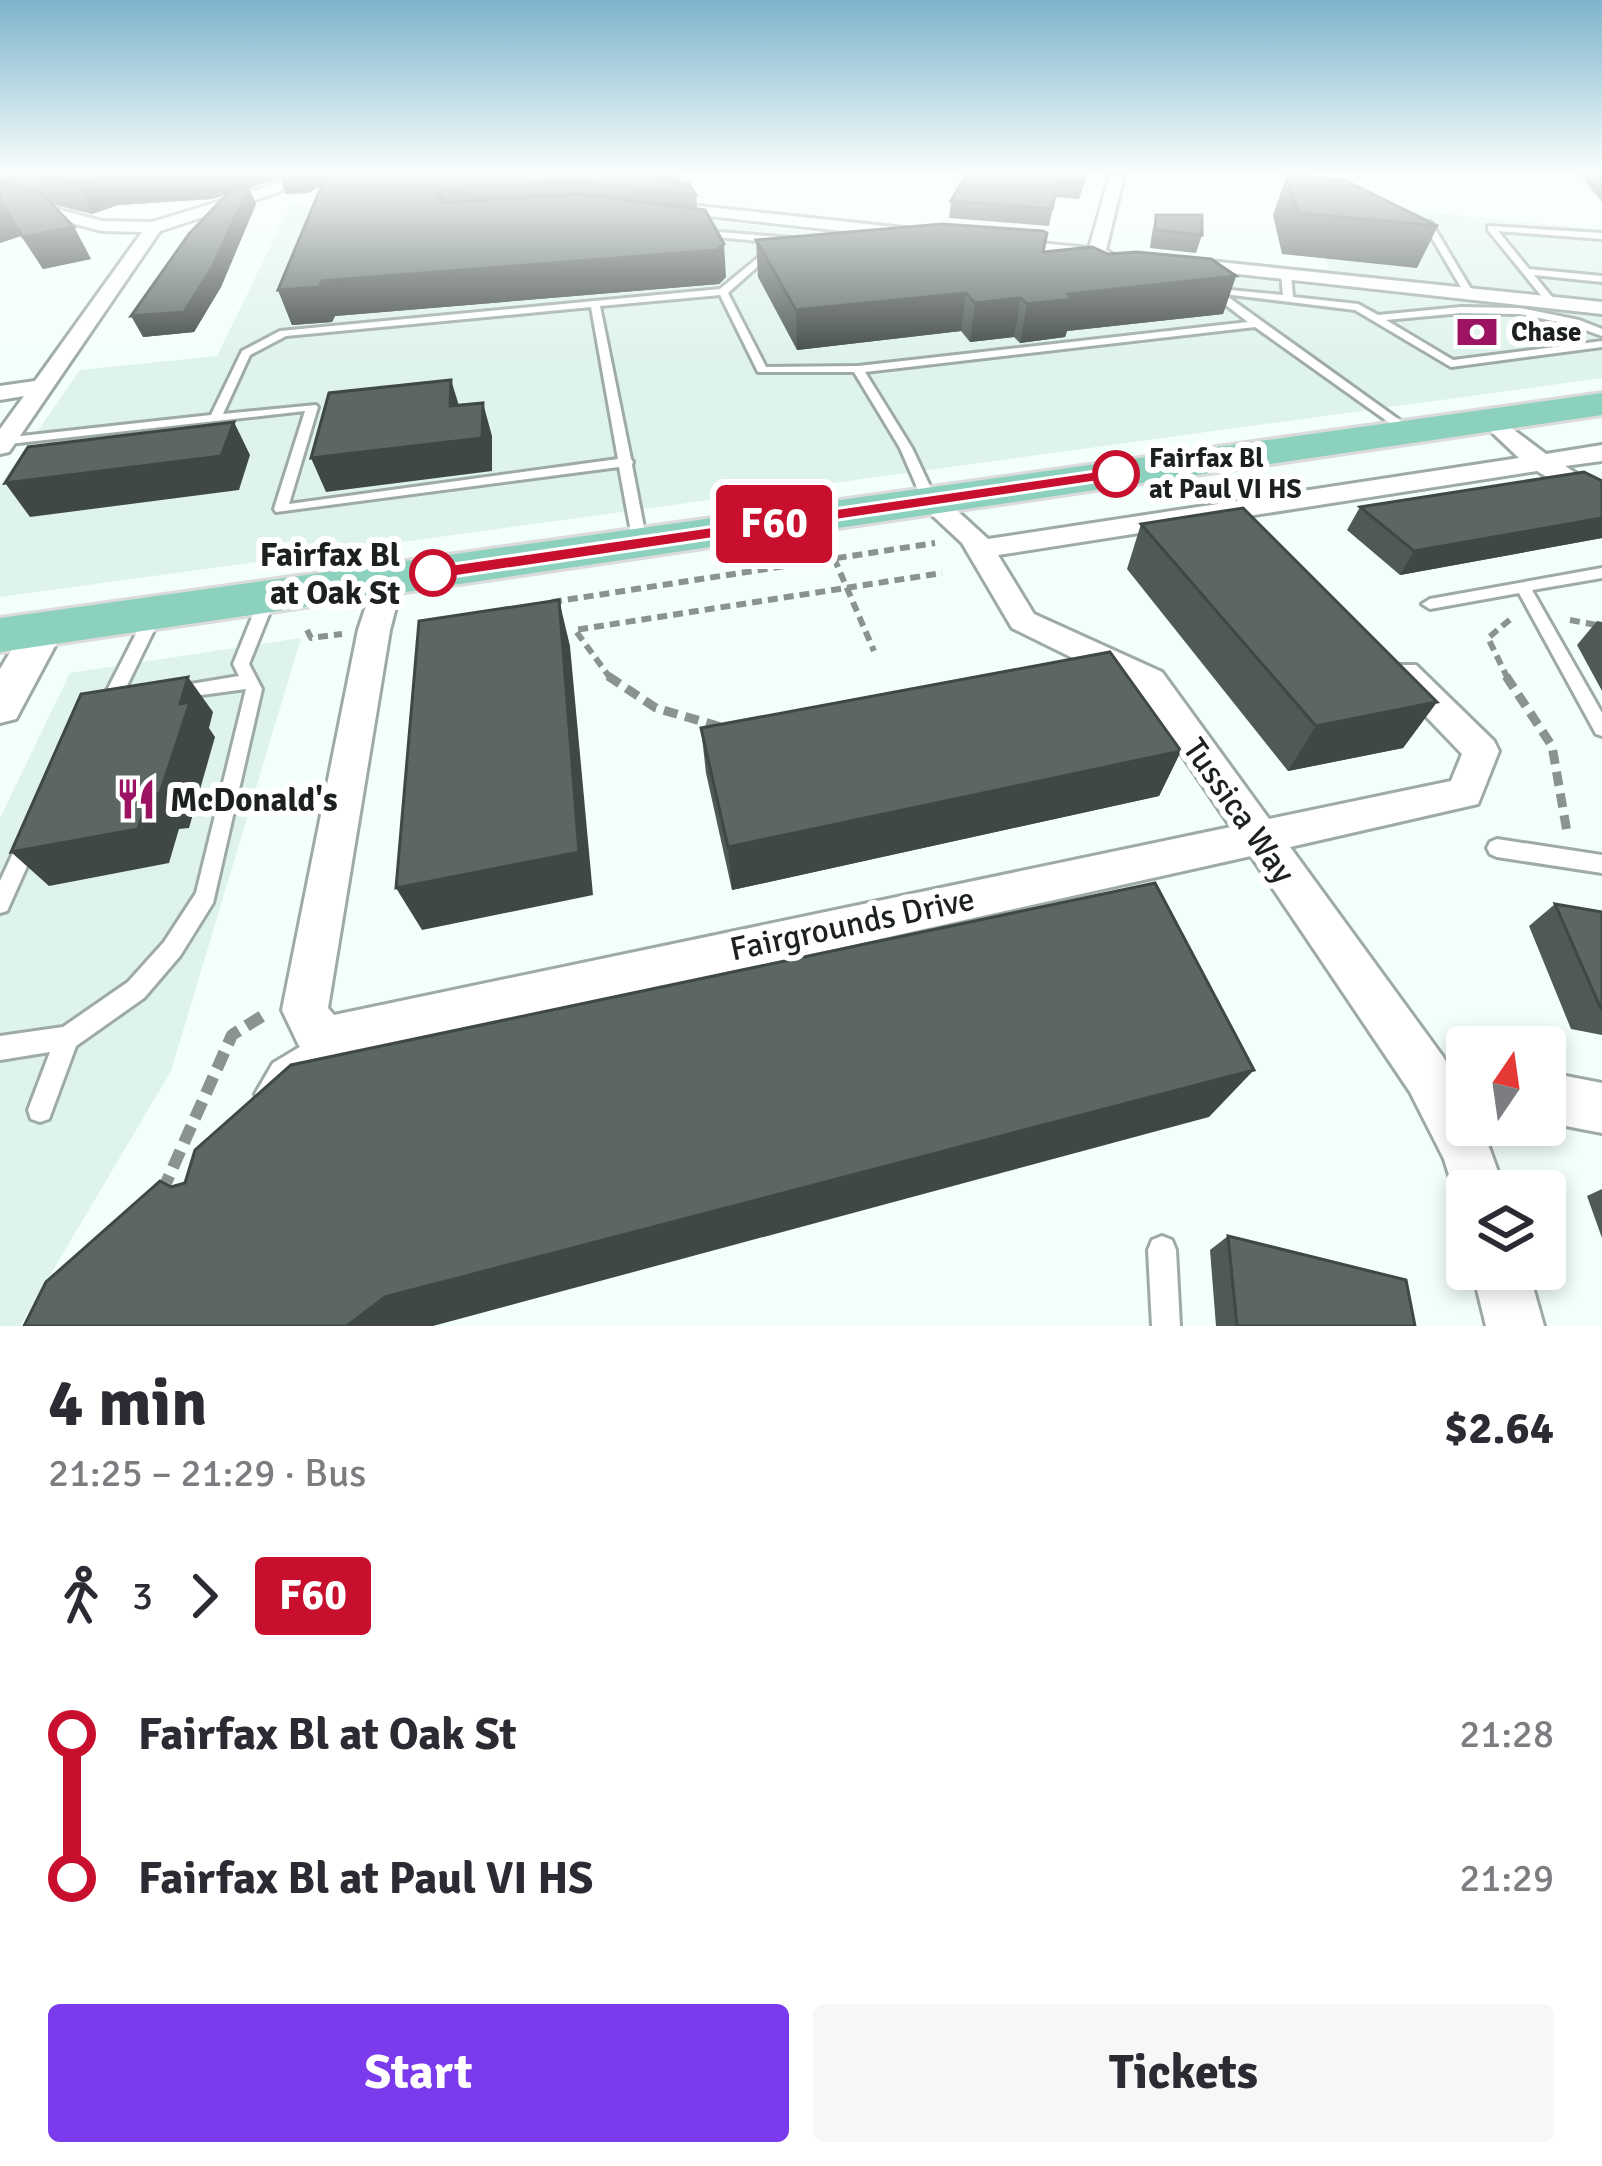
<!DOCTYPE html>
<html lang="en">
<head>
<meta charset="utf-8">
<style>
	:root { --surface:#fff; --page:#f7f7f7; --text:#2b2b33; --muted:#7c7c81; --accent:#7c3aed }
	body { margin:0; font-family:Signika,sans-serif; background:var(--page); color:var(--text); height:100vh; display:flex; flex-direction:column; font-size:45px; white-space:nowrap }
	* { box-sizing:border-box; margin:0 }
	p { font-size:39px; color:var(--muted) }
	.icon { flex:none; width:66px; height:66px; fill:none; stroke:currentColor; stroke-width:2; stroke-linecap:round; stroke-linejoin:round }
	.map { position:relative; height:1326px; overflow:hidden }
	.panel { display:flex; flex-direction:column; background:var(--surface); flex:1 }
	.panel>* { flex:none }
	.badge { padding:0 24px; border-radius:9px; font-size:42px; line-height:78px }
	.needle { width:78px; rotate:13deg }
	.tools { position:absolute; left:1446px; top:1026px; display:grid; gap:24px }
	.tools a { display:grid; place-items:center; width:120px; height:120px; border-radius:12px; background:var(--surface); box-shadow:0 6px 18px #0003; font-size:60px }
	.map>.badge { position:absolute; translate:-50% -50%; box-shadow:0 0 0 6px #fff }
	.legs { display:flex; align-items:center; gap:18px; height:132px; padding:0 48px; font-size:39px }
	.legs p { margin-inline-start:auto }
	.summary { display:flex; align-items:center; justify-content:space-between; height:204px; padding:0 48px }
	h1 { font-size:66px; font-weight:700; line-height:90px }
	.button { display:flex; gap:24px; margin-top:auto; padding:24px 48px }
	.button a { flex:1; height:138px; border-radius:12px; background:var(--accent); color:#fff; font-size:48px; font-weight:700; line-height:138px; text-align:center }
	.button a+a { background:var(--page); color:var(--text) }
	ul { padding:0 48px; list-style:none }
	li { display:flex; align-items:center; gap:42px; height:144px; font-size:45px }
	li i { display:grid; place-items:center; width:18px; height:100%; margin:0 15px; background:currentColor }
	li i::after { content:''; width:30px; height:30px; margin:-15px; border:9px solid; border-radius:50%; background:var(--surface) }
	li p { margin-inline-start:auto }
	li:first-child i { background:linear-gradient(#0000 50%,currentColor 0) }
	li:last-child i { background:linear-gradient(currentColor 50%,#0000 0) }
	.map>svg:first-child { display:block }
</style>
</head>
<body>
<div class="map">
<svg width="1602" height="1326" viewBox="0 0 1602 1326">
	<rect width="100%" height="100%" fill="#f3fffa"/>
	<!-- built -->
	<g fill="#def3eb">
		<polygon points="425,190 1602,317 1602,378 0,597 0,485 80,370 217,356 291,204 363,221"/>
		<polygon points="1307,200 1602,230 1602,299 1329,270"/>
		<polygon points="301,638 171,1071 20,1326 0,1326 0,818 70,673"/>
	</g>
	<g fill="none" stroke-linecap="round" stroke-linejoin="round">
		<!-- service casing -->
		<g stroke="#9eaaa6" stroke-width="6">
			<g id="service">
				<polygon points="1417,221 1431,222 1474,294 1472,296 1466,296 1425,226 1417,225"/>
				<polygon points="1488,226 1602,233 1602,239 1498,231 1529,269 1602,276 1602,282 1534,275 1556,302 1548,304 1488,230"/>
				<polygon points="697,230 791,238 795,241 791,244 694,235"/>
				<path d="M772 246 776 249 775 251 728 293 766 367 858 366 1248 322 1209 292V288L1283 295 1281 274 1286 271 1291 274 1293 297 1358 304 1378 315 1461 307 1520 308 1579 320 1602 329V336L1572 325 1520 314 1461 313 1386 320 1453 360 1602 341V347L1451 367 1355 310 1224 294 1412 429V435L1408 436 1255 327 865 372 912 448 937 501 930 505 923 501 900 448 854 372H758L720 295 600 306 631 459 633 462 632 465 647 543 640 547 633 543 619 467 276 512 274 509 305 411 0 445V439L3 438 211 415 242 351 280 331 720 289ZM591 307 618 459 289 504 318 407 316 405 223 414 250 355 286 336Z"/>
				<polygon points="1602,568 1602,578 1532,590 1602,713 1602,736 1596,734 1519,593 1430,609 1422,604 1430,599"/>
				<polygon points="268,592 276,597 249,664 262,689 213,903 180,956 144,998 76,1046 49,1119 40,1122 31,1119 28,1110 50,1052 0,1060 0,1036 63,1027 128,982 164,942 196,893 246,689 179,698 173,696 170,692 173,688 179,686 239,676 233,664 260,597"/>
				<polygon points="154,609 162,614 118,704 115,709 103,709 100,704 146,614"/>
				<polygon points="27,836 34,838 37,844 7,911 0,913 0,881 20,838"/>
				<polygon points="1497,839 1602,855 1602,873 1497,857 1490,854 1487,848 1490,842"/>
				<polygon points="328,1030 336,1034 340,1042 336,1050 291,1081 276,1103 267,1106 258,1103 255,1094 273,1063"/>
				<polygon points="1162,1236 1172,1240 1176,1250 1180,1326 1152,1326 1148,1250 1152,1240"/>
			</g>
		</g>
		<!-- minor casing -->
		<g stroke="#9eaaa6" stroke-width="6">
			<g id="minor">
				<polygon points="306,175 330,175 160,231 9,452 0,454 0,429 24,396 0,400 0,386 35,381 142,232 102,231 0,204 0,194 102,221 152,222"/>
				<polygon points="1110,175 1124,175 1106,250 1114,255 1111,259 1001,249 992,244 1001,239 1089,248"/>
				<polygon points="661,202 914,229 923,234 914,239 655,210 653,207"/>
				<polygon points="1180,258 1602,302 1602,314 1174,267 1174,259"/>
				<polygon points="1491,413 1546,454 1602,445 1602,461 1565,466 1602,490 1602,510 1537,471 998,555 1034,614 1162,672 1269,819 1451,781 1462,754 1392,681 1387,673 1392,665 1416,665 1494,741 1499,751 1478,804 1290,847 1444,1058 1467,1099 1467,1125 1481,1125 1505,1191 1467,1191 1467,1212 1460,1210 1444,1159 1410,1092 1251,856 334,1061 299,1046 282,1010 358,630 377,573 399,573 403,580 390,630 328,1008 334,1015 1231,827 1138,690 1012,628 962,543 917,501 920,495 940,495 988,539 1519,458 1479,420"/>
				<polygon points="1545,1072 1602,1083 1602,1133 1545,1122"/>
				<polygon points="1472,1269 1528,1269 1544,1326 1486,1326"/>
			</g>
		</g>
		<!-- tertiary casing -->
		<g stroke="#9eaaa6" stroke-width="6">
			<polygon id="tertiary" points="44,615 58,619 64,629 16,719 0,723 0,669 30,619"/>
		</g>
		<!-- primary casing -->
		<g stroke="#dbdbdb" stroke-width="6">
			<polygon id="primary" points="1602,393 1602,415 0,652 0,618"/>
		</g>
		<!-- path-far2 -->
		<g stroke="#8b9390" stroke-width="6" stroke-dasharray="10 6" stroke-linecap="butt">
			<polyline points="834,558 874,651"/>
			<polyline points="552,602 935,543"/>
			<polyline points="1570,620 1602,626"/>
			<polyline points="307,630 311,638 342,634"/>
			<polyline points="611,679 575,630 942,573"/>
			<polyline points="1508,679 1488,638 1513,617"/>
		</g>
		<!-- path-far1 -->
		<g stroke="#8b9390" stroke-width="9" stroke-dasharray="14 8" stroke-linecap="butt">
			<polyline points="608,676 656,708 721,727"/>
			<polyline points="1506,676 1552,746 1567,832"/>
		</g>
		<!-- path -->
		<polyline stroke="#8b9390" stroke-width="12" stroke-dasharray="18 9" stroke-linecap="butt" points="162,1192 232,1035 267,1013"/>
		<!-- service -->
		<use href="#service" fill="#fff" fill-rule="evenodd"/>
		<!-- minor -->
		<use href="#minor" fill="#fff" fill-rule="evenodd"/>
		<!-- tertiary -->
		<use href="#tertiary" fill="#fff" fill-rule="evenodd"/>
		<!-- primary -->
		<use href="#primary" fill="#8cd0be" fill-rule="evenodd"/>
	</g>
	<!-- wall -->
	<g fill="#4f5955">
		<polygon points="0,175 680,175 681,183 696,195 697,209 726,277 719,284 335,316 332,322 292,325 278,290 322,185 308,193 286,194 280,178 249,188 256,204 221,287 194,332 143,337 227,194 212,199 118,205 92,214 51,204 74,227 91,259 43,269 21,236 0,243"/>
		<polygon points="966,175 1087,175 1079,199 1055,197 1049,226 949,218 951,201"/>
		<polygon points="1287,175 1438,226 1417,268 1282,254 1273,215"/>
		<polygon points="1580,175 1602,175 1602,202"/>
		<polygon points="1156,215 1202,235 1196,253 1150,248 1152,233"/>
		<polygon points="756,240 1108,254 1236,276 1223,314 1067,331 1065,337 1020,343 1014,337 970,342 961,331 797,350 758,277"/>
		<polygon points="1602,481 1602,538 1400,575 1347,530 1360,507"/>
		<polygon points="1141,524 1437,702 1403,748 1288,771 1127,569"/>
		<polygon points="1597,621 1602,622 1602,691 1577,645"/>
		<polygon points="701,728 1181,751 1159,796 732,890 706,773"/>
		<polygon points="1555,904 1602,912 1602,1035 1571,1029 1529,926"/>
		<polygon points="1602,1189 1602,1238 1587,1196"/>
		<polygon points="1228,1236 1415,1326 1216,1326 1210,1250"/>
	</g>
	<!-- shaded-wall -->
	<g fill="#404845">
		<polygon points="103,175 339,175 308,193 286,194 280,178 249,188 256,204 221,287 194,332 143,337 131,316 248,188 212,199 118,205 92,214 76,183"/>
		<polygon points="443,189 451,220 434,196"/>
		<polygon points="0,205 2,205 21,236 0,243"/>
		<polygon points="74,227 91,259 43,269 23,237"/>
		<polygon points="724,244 726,277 719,284 335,316 332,322 292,325 278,290 322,281"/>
		<polygon points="1236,276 1223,314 1067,331 1065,337 1020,343 1027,304 1068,294"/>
		<polygon points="966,293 961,331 797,350 796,310"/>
		<polygon points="1021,298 1014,337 970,342 975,303"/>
		<polygon points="451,380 461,412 450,406"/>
		<polygon points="483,403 492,436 492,471 326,492 311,458"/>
		<polygon points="234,422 250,455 239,490 30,517 5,483"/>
		<polygon points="1602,518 1602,538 1400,575 1414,551"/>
		<polygon points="559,600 570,646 593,895 422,930 396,888"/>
		<polygon points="188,677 213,712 209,728 215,737 189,828 179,829 169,863 49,886 11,852 180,704"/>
		<polygon points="1437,702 1403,748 1288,771 1316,726"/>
		<polygon points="1181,751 1159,796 732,890 728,847"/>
		<polygon points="1254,1070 1209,1117 433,1326 347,1326 385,1297"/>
	</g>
	<!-- building -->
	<g fill="#5c6763" stroke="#404845" stroke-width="3">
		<polygon points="40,175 105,175 76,183"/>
		<polygon points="326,175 606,175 689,184 696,195 578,181 443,189 434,196 443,203 578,194 705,210 724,244 717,250 322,281 319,287 278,290"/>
		<polygon points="966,175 1085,175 1082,183 1058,181 1052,209 951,201"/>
		<polygon points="1287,175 1346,181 1438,226 1298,213"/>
		<polygon points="0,183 41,193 74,227 23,237 2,205 0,205"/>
		<polygon points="249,187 212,267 184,312 131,316 189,234 228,193"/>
		<polygon points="1156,215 1202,215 1202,235 1155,230"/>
		<polygon points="942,224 1043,231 1047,233 1043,252 1092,247 1108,254 1137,252 1211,259 1236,276 1068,294 1074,299 1027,304 1021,298 975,303 966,293 796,310 756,240"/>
		<polygon points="451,380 450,406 483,403 482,438 311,458 329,393"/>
		<polygon points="234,422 221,456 5,483 28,447"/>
		<polygon points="1584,472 1602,481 1602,518 1414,551 1360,507"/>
		<polygon points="1243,508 1437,702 1316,726 1141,524"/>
		<polygon points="559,600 579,852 396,888 419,621"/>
		<polygon points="1110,652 1181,751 728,847 701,728"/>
		<polygon points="188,677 180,704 190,702 160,793 149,795 138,829 11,852 81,694"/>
		<polygon points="1155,883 1254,1070 385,1297 347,1326 24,1326 46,1282 160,1181 171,1187 185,1183 195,1150 291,1065"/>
		<polygon points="1555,904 1602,912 1602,1009 1601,1009"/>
		<polygon points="1228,1236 1406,1280 1415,1326 1237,1326"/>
	</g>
	<!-- sky -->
	<linearGradient id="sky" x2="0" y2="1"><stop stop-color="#7db4cc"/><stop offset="0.48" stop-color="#fafffd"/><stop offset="1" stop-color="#fafffd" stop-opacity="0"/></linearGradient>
	<rect width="1602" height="361" fill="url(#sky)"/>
	<!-- line-1 -->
	<polygon fill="#c8102e" stroke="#fff" stroke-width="3" points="1116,468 1122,470 1122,478 433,580 422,573 433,567"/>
	<!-- icons -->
	<defs>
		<g id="bank-bare" transform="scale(3.24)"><path d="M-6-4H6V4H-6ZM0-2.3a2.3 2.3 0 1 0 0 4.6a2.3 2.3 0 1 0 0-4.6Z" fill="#9c1363" stroke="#fff" stroke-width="2.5" paint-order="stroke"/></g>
		<g id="restaurant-bare" transform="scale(3.24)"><path d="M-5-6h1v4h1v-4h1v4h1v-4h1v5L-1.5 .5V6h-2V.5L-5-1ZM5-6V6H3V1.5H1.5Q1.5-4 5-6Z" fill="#9c1363" stroke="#fff" stroke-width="2.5" paint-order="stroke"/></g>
	</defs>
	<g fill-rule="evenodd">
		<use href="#bank-bare" x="1477" y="332"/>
		<use href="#restaurant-bare" x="136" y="799"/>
	</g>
	<!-- markers -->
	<g fill="#fff" stroke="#c8102e" stroke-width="6">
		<circle cx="1116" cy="474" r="21"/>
		<circle cx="433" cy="573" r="21"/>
	</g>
	<g text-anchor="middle" stroke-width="12" stroke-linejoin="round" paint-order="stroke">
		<!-- far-poi labels -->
		<g font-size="27" font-weight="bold" fill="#1c211f" stroke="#fff" text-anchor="start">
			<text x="1511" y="341">Chase</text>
		</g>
		<!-- far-stop labels -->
		<g font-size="27" font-weight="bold" fill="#1c211f" stroke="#fff" text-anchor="start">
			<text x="1149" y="467">Fairfax Bl<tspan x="1149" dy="31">at Paul VI HS</tspan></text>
		</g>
		<!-- stop labels -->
		<g font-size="33" font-weight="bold" fill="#1c211f" stroke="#fff" text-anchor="end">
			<text x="400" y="566">Fairfax Bl<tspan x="400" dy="38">at Oak St</tspan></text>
		</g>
		<!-- poi labels -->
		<g font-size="33" font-weight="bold" fill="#1c211f" stroke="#fff" text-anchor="start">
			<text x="170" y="811">McDonald's</text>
		</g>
		<!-- street labels -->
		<g font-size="33" fill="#1c211f" stroke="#fff">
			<text transform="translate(1240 810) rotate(55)" y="12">Tussica Way</text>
			<text transform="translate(852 923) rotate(-12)" y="12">Fairgrounds Drive</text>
		</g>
	</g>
</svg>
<div class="tools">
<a><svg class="needle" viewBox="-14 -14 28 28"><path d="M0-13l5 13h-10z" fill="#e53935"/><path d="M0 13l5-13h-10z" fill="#7c7c81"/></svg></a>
<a><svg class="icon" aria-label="layers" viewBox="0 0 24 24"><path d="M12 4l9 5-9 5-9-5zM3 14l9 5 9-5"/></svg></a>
</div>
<b class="badge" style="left:774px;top:524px;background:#c8102e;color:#fff">F60</b>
</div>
<section class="panel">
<div class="summary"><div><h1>4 min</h1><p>21:25 – 21:29 · Bus</p></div><b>$2.64</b></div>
<div class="legs"><svg class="icon" aria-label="walk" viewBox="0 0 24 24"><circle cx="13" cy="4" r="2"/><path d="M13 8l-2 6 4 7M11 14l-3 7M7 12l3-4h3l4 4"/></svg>3<svg class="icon" aria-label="forward" viewBox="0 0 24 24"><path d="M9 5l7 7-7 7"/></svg><b class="badge" style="background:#c8102e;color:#fff">F60</b></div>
<ul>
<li><i style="color:#c8102e"></i><b>Fairfax Bl at Oak St</b><p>21:28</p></li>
<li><i style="color:#c8102e"></i><b>Fairfax Bl at Paul VI HS</b><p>21:29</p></li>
</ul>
<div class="button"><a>Start</a><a>Tickets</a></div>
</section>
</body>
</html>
